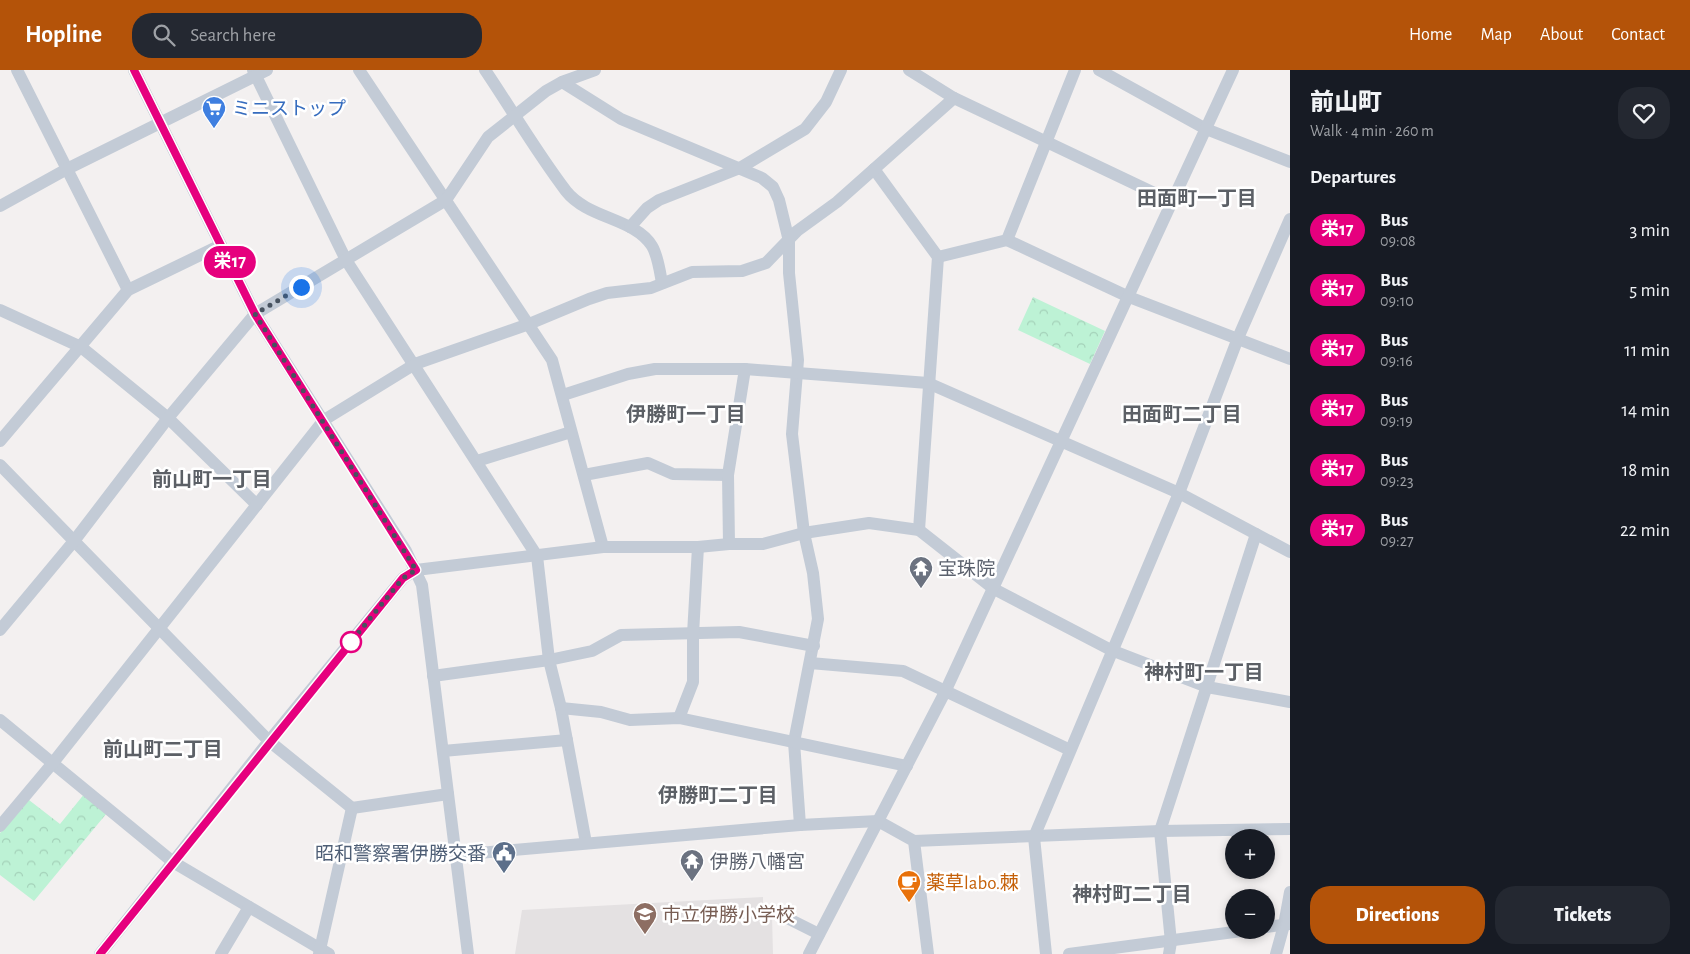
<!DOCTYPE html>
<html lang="en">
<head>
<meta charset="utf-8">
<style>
	:root { --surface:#171b24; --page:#242831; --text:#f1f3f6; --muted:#9ea1a6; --accent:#b45309 }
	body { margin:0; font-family:"Alegreya Sans","Noto Sans JP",sans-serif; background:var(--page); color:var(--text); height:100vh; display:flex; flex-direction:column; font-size:19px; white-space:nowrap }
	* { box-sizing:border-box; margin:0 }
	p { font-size:16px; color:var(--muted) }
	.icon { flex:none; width:28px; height:28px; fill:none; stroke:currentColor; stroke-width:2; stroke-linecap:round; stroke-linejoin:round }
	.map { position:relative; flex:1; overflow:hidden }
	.side { display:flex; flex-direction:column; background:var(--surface); width:400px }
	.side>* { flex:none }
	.badge { padding:0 10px; border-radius:16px; font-size:18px; line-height:32px }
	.tools { position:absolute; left:1225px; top:759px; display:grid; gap:10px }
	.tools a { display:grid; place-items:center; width:50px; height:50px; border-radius:50%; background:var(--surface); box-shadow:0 2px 8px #0003; font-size:25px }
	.you { position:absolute; width:25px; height:25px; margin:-12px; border:4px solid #fff; border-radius:50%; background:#1a73e8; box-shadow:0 0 0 8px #1a73e833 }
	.map>.badge { position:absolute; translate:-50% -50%; box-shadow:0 0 0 2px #fff }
	h2 { padding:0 20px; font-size:19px; line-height:45px }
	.round { display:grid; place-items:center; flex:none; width:52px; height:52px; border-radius:20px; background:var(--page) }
	.overview { display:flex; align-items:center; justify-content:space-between; height:85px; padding:0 20px }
	h1 { font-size:24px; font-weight:800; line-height:38px }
	.cta { display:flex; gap:10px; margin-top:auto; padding:10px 20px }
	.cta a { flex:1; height:58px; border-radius:20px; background:var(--accent); color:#fff; font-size:20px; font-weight:800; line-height:58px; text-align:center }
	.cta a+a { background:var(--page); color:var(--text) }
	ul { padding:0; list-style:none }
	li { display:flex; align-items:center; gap:15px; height:60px; padding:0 20px }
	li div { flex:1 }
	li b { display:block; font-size:19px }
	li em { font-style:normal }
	li .badge { min-width:55px; font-weight:700; text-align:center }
	header { display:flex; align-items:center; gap:30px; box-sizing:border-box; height:70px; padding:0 25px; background:var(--accent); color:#fff }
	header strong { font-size:24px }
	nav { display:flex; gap:28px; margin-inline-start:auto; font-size:18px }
	.search { width:350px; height:45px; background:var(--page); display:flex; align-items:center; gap:12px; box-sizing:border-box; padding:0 18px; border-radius:20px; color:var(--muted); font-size:19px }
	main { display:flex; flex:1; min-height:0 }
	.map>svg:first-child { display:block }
</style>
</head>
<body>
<header>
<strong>Hopline</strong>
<div class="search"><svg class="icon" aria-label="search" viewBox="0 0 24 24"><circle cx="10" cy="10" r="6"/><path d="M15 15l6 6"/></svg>Search here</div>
<nav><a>Home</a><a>Map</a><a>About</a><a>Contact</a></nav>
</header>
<main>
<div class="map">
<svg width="1290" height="884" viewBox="0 0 1290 884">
	<defs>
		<pattern id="park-crowns" width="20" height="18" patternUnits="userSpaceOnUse" patternTransform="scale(1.25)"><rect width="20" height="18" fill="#bdf2d5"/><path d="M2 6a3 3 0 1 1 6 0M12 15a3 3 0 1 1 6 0" fill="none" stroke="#a4d1b9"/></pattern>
	</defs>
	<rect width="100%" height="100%" fill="#f3f0f0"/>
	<!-- education -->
	<polygon fill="#e4e1e2" points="763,827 763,841 772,846 773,884 515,884 522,840"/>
	<!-- park -->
	<g fill="url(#park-crowns)">
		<polygon points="1033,227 1105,261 1090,294 1018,260"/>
		<polygon points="85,723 107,743 34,831 0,805 0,763 29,730 60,754"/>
	</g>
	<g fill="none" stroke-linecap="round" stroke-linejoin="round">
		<!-- minor -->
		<g stroke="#c3cbd6" stroke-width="12">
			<polyline points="17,0 128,220"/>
			<polyline points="134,0 255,244 406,481 422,515 468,884"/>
			<polyline points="253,0 346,190 537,486 549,590 561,638 586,773"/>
			<polyline points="359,0 552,290 603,477"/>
			<path d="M485 0C512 40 537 83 566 121 588 149 635 148 652 176 658 186 660 202 662 213"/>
			<polyline points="909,0 954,28 1173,132"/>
			<polyline points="1099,0 1206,59 1290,92"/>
			<polyline points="562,12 621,49 762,108 773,117 779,130 789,171 789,203 798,290 792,364 804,463 813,503 818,549 794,672 800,755"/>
			<polyline points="874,99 938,187 919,460"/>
			<polyline points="0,136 67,99 267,0"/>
			<polyline points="630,157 647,138 659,130 740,98 805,59 826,32 841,0"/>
			<polyline points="1007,170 1129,227 1290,289"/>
			<polyline points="938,187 1007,170 1075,0"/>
			<polyline points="0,240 81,277 168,348 257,435"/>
			<polyline points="563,325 628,304 655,299 745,299 928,313 1179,423 1290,482"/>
			<polyline points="0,371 128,220 221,175"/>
			<polyline points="477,391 571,362"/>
			<polyline points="0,395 269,671 352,738 448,724"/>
			<polyline points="584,405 648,393 673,404 728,405"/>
			<polyline points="729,474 728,405 745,299"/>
			<polyline points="0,560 74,471 168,348 255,244 446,130 488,67 546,21 562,12 595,0"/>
			<polyline points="810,593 903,601 1070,680"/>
			<polyline points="433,606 549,590 592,581 621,565 739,562 814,576"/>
			<polyline points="561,638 601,642 630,650 679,648 907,696"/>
			<polyline points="679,648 693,612 693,564 698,477"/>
			<polyline points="0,650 173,792 329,884"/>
			<polyline points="443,681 567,670"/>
			<polyline points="0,756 52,694 324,350 415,294 529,254 589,229 607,223 651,218 692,202 742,201 766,193 797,161 837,132 954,28"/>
			<polyline points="914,771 1160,761 1290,759"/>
			<polyline points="456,785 800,755 878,751 914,771 928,884"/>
			<polyline points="779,844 819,864"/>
			<polyline points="1266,857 1290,854"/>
			<polyline points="100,884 269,671 403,508 416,500 603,477 698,477 729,474 763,474 804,463 869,453 919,460 994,519 1111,580 1207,617 1290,632"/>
			<polyline points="221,884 249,837"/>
			<polyline points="319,884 352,738"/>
			<polyline points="809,884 945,622 1233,0"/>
			<polyline points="1046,884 1034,767 1179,423 1238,268 1290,149"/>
			<polyline points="1069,884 1249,860"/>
			<polyline points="1169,884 1171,872 1160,761 1256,464"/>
			<polyline points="1276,884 1284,855 1290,822"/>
		</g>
	</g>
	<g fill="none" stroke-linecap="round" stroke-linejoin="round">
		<!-- line casing -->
		<g stroke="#fff" stroke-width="11">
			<polyline id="line" points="100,884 391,523 403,508 416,500 255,244 134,0"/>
		</g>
		<!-- line -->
		<use href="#line" stroke="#e6007e" stroke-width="8"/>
		<!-- walk -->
		<polyline stroke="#47525f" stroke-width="5" stroke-dasharray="0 9" points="301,217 255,244 416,500 403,508 351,572"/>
	</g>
	<!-- icons -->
	<defs>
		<g id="supermarket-pin" transform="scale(1.25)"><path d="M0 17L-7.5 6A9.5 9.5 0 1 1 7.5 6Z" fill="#3f7fe0" stroke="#fff"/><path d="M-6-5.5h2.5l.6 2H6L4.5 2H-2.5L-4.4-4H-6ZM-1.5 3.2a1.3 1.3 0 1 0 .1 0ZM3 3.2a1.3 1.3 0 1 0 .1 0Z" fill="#fff"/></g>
		<g id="temple-pin" transform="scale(1.25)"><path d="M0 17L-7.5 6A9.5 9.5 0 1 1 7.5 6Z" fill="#6b7280" stroke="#fff"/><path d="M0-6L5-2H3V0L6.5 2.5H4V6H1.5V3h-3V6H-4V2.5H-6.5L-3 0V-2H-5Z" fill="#fff"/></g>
		<g id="civic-pin" transform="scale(1.25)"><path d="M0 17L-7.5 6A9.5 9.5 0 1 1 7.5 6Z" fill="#5c6f8a" stroke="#fff"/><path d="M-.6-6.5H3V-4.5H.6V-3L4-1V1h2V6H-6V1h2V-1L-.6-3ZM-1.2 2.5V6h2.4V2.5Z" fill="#fff"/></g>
		<g id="cafe-pin" transform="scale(1.25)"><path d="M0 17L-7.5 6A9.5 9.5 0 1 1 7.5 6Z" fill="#e8710a" stroke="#fff"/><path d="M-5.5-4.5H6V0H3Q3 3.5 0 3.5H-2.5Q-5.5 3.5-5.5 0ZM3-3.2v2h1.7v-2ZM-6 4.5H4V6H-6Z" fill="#fff"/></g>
		<g id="school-pin" transform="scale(1.25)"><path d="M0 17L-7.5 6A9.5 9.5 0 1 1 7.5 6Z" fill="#8d6e63" stroke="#fff"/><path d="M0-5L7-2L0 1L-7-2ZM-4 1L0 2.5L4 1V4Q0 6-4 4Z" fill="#fff"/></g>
	</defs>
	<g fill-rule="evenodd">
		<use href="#supermarket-pin" x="214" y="38"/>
		<use href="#temple-pin" x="921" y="498"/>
		<use href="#civic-pin" x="504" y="783"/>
		<use href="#temple-pin" x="692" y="791"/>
		<use href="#cafe-pin" x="909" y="812"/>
		<use href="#school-pin" x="645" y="844"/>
	</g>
	<!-- markers -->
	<circle fill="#fff" stroke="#e6007e" stroke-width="2.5" cx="351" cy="572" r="10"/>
	<g text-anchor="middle" stroke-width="5" stroke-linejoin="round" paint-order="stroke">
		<!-- shop labels -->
		<g font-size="19" fill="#366cbe" stroke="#fff" text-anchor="start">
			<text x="232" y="45">ミニストップ</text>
		</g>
		<!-- worship labels -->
		<g font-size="19" fill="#5b616d" stroke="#fff" text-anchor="start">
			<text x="938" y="505">宝珠院</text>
			<text x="710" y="798">伊勝八幡宮</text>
		</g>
		<!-- service labels -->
		<g font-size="19" fill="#4e5e75" stroke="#fff" text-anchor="end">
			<text x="486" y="790">昭和警察署伊勝交番</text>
		</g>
		<!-- food labels -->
		<g font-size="19" fill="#c56008" stroke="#fff" text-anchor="start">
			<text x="926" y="819">薬草labo.棘</text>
		</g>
		<!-- education labels -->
		<g font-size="19" fill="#785e54" stroke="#fff" text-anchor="start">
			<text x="662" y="851">市立伊勝小学校</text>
		</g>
		<!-- neighbourhood labels -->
		<g font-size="20" font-weight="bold" fill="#5c6066" stroke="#fff">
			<text x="1197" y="135">田面町一丁目</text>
			<text x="686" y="351">伊勝町一丁目</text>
			<text x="1182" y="351">田面町二丁目</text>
			<text x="212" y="416">前山町一丁目</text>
			<text x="1204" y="609">神村町一丁目</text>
			<text x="163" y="686">前山町二丁目</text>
			<text x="718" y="732">伊勝町二丁目</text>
			<text x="1132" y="831">神村町二丁目</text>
		</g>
	</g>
</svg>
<div class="tools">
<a>+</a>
<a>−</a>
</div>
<div class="you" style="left:301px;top:217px"></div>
<b class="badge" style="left:230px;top:192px;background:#e6007e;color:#fff">栄17</b>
</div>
<section class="side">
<div class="overview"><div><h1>前山町</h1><p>Walk · 4 min · 260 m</p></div><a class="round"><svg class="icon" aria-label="heart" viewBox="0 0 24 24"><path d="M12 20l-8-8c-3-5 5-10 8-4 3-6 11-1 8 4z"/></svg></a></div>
<h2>Departures</h2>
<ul>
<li><span class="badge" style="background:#e6007e;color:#fff">栄17</span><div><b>Bus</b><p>09:08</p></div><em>3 min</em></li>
<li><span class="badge" style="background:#e6007e;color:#fff">栄17</span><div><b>Bus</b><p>09:10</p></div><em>5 min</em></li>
<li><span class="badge" style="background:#e6007e;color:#fff">栄17</span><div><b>Bus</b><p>09:16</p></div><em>11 min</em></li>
<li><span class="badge" style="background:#e6007e;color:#fff">栄17</span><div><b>Bus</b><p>09:19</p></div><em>14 min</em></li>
<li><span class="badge" style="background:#e6007e;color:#fff">栄17</span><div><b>Bus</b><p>09:23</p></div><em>18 min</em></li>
<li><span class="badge" style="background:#e6007e;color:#fff">栄17</span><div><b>Bus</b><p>09:27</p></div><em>22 min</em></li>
</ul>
<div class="cta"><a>Directions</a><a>Tickets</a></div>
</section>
</main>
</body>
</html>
